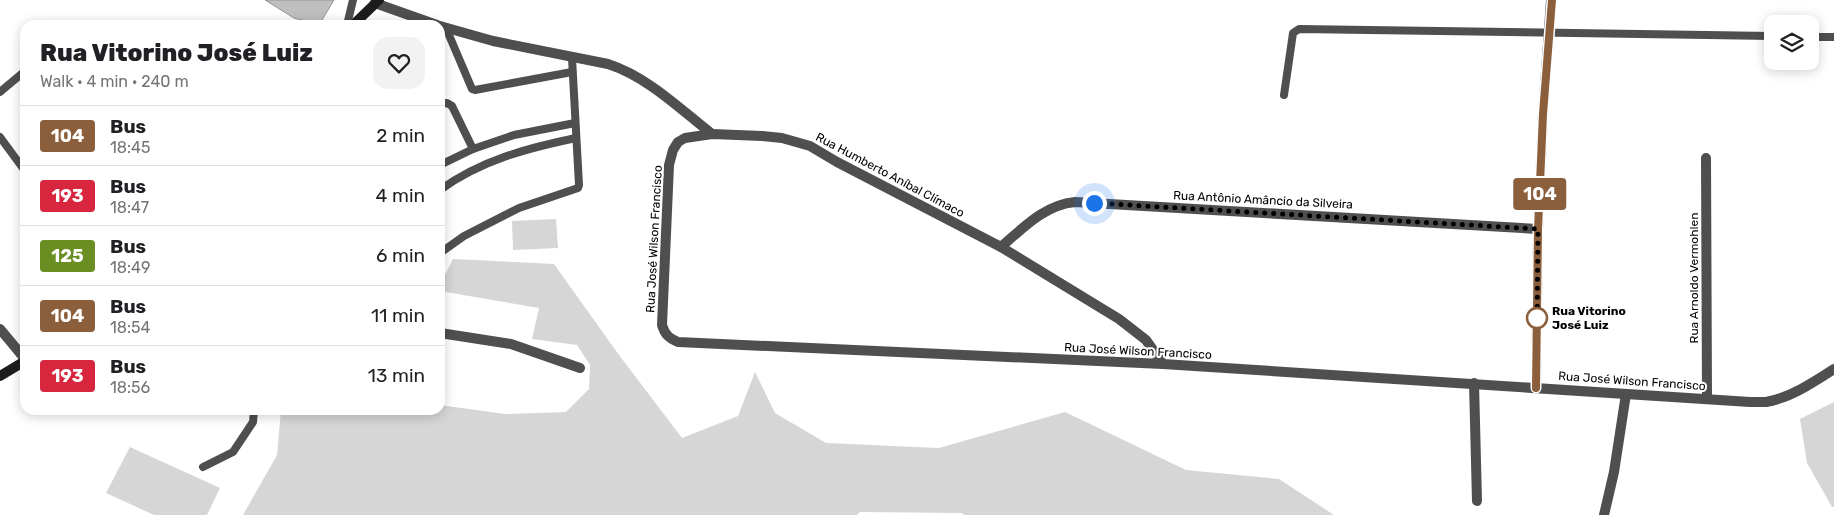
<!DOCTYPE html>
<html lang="en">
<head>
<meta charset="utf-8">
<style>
	:root { --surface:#fff; --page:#f2f2f2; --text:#202124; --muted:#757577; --line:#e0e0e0 }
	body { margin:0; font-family:Rubik,sans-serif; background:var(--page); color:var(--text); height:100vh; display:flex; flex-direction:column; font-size:19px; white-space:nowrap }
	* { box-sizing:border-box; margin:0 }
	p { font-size:16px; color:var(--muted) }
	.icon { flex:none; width:28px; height:28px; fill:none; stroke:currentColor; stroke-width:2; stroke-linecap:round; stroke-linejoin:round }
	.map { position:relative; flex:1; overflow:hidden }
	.panel { position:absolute; left:20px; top:20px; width:425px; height:395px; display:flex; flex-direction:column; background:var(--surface); border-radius:15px; box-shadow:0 2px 12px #0003 }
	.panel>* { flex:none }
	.badge { padding:0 10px; border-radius:4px; font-size:18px; line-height:32px }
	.controls { position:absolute; left:1764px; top:15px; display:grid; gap:10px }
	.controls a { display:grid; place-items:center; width:55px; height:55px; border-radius:10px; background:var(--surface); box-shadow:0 2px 12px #0003; font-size:25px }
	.you { position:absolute; width:25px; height:25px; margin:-12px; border:4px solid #fff; border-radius:50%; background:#1a73e8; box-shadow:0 0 0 8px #1a73e833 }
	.map>.badge { position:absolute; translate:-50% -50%; box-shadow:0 0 0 2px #fff }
	.round { display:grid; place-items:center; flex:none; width:52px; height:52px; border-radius:15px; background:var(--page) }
	.overview { display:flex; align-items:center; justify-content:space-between; height:85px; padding:0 20px }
	h1 { font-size:24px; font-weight:800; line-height:38px }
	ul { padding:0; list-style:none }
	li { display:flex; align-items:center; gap:15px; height:60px; padding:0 20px; border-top:1px solid var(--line) }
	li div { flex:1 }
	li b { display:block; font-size:19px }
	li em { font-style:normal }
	li .badge { min-width:55px; font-weight:700; text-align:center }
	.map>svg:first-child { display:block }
</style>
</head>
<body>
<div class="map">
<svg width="1834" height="515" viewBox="0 0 1834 515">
	<rect width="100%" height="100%" fill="#fff"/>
	<!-- green -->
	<g fill="#d6d6d6">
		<polygon points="556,219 558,248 513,250 512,221"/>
		<polygon points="453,259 554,264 619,355 682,438 738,416 755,372 775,413 826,443 939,448 1065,412 1186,470 1279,479 1334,515 964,515 962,513 860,512 857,515 243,515 277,455 281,410 440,410 440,405 505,414 566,412 589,389 590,365 577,345 532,339 539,308 440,291 440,285"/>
		<polygon points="1834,402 1834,507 1832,507 1807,463 1800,419"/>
		<polygon points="130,447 220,488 207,515 154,515 106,493"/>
	</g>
	<!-- building -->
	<polygon fill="#bfbfbf" stroke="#939393" points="265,0 334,0 319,25 294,18"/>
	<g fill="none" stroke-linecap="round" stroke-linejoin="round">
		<!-- service -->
		<g stroke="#4f4f4f" stroke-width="8">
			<polyline points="347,25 353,0"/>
			<polyline points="446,28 472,89 475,90 572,72"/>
			<polyline points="1810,37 1834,37"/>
			<polyline points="0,92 25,71"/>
			<polyline points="1284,95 1293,33 1299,29 1772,36"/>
			<polyline points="440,104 447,103 452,106 473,149"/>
			<polyline points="0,137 25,171"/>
			<polyline points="440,165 473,149 514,135 575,123"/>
			<path d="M440 190C481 160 528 148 576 138"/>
			<polyline points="440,253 464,236 519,208 578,188 579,185 572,58"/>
			<polyline points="203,467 233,452 253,422 254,410"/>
		</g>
		<!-- minor -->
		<g stroke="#4f4f4f" stroke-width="10">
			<polyline points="375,3 437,25"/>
			<path d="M440 26 493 41 608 64C648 77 680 109 712 134"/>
			<polyline points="1706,158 1707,398"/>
			<path d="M1001 247C1023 228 1044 205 1075 202L1538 229"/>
			<polyline points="0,329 25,359"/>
			<polyline points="440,333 511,344 580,368"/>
			<path d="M1163 364 1146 340 1119 319 1001 247 837 162 810 146 782 138 762 136 712 134 685 138 678 142 673 150 669 165 662 325C665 335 669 338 678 342L1163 364 1750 402C1755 402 1761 402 1766 402 1790 398 1814 382 1834 369"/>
			<polyline points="1474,383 1477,501"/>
			<polyline points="1536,387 1538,229 1543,114 1551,0"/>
			<polyline points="1604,515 1614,472 1626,394"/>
		</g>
		<!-- secondary -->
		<g stroke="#1c1c1c" stroke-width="10">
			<polyline points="353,25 379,0"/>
			<polyline points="0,376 25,361"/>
		</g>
	</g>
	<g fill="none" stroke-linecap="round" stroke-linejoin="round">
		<!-- line casing -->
		<g stroke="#fff" stroke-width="11">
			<polyline id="line" points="1536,388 1538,229 1543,114 1552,0"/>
		</g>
		<!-- line -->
		<use href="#line" stroke="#8b5e3c" stroke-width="8"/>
		<!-- walk -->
		<polyline stroke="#000" stroke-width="5" stroke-dasharray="0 9" points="1094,203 1538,229 1537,328 1537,318"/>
	</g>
	<!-- markers -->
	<circle fill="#fff" stroke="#8b5e3c" stroke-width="2.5" cx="1537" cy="318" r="10"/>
	<g text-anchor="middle" stroke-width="4" stroke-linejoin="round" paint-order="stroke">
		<!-- street labels -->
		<g font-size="12" fill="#000" stroke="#fff">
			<text transform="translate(890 175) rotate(28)" y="4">Rua Humberto Aníbal Clímaco</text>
			<text transform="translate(1263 200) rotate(3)" y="4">Rua Antônio Amâncio da Silveira</text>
			<text transform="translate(654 239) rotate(-87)" y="4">Rua José Wilson Francisco</text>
			<text transform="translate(1694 278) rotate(-90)" y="4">Rua Arnoldo Vermohlen</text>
			<text transform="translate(1138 351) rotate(3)" y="4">Rua José Wilson Francisco</text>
			<text transform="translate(1632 381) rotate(4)" y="4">Rua José Wilson Francisco</text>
		</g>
		<!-- stop labels -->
		<g font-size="12" font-weight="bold" fill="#000" stroke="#fff" text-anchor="start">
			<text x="1552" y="315">Rua Vitorino<tspan x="1552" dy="14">José Luiz</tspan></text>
		</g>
	</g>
</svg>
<div class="controls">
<a><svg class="icon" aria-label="layers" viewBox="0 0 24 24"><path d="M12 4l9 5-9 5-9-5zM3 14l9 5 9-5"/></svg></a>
</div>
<div class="you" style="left:1094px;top:203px"></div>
<b class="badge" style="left:1540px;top:194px;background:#8b5e3c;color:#fff">104</b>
<section class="panel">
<div class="overview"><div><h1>Rua Vitorino José Luiz</h1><p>Walk · 4 min · 240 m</p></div><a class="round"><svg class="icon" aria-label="heart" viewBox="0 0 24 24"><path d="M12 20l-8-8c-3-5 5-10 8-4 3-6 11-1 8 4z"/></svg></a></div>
<ul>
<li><span class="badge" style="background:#8b5e3c;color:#fff">104</span><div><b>Bus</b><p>18:45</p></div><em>2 min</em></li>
<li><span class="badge" style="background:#d7263d;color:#fff">193</span><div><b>Bus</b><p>18:47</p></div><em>4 min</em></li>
<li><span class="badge" style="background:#6b8e23;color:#fff">125</span><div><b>Bus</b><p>18:49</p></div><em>6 min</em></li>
<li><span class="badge" style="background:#8b5e3c;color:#fff">104</span><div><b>Bus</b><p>18:54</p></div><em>11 min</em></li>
<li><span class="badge" style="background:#d7263d;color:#fff">193</span><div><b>Bus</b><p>18:56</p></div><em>13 min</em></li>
</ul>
</section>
</div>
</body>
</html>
